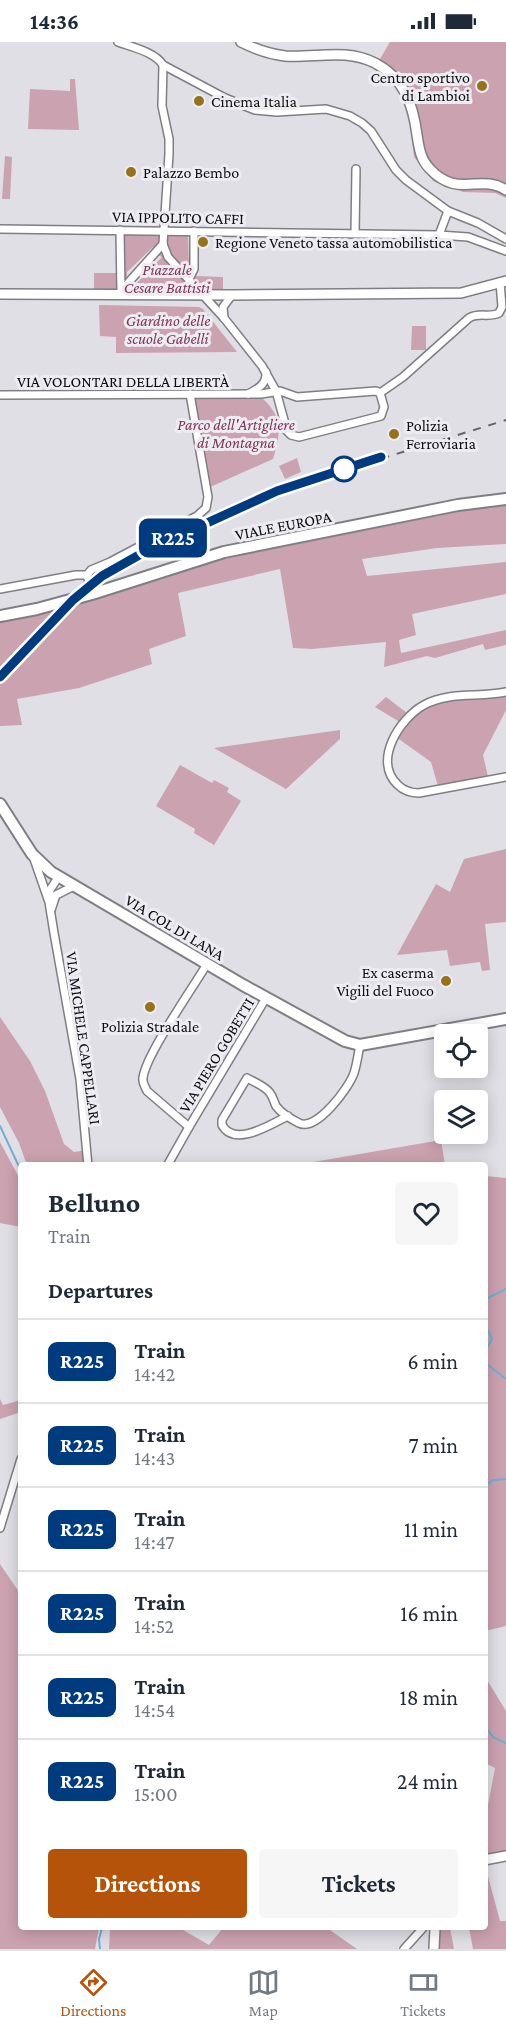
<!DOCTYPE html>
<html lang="en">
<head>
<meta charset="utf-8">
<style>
	:root { --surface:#fff; --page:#f6f6f7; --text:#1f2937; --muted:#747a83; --line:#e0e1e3; --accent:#b45309 }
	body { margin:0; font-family:"Crimson Pro",serif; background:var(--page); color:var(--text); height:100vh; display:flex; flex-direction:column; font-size:22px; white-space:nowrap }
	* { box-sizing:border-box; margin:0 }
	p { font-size:20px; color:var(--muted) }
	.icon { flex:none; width:33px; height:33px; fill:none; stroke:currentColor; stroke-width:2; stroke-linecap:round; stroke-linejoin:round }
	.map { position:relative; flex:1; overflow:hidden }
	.drawer { position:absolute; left:18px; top:1120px; width:470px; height:768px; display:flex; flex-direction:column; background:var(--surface); border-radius:6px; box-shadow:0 3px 15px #0003 }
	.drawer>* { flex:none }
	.badge { padding:0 12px; border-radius:9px; font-size:21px; line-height:39px }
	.fabs { position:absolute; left:434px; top:982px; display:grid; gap:12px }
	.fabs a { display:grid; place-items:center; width:54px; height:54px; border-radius:6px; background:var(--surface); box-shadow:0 3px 15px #0003; font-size:30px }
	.map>.badge { position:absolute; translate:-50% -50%; box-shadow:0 0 0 3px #fff }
	h2 { padding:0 30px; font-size:22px; line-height:54px }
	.round { display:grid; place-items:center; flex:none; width:63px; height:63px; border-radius:6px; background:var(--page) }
	.head { display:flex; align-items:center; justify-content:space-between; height:102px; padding:0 30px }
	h1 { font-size:28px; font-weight:700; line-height:45px }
	.action { display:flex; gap:12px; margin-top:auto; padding:12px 30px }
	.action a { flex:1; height:69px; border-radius:6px; background:var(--accent); color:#fff; font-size:24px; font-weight:700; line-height:69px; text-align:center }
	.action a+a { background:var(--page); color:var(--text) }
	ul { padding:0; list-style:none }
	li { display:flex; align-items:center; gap:18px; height:84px; padding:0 30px; border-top:2px solid var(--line) }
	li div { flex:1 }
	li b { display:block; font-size:22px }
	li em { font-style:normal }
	li .badge { min-width:66px; font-weight:700; text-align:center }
	.status { display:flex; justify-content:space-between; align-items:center; height:42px; padding:0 30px; background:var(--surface); direction:ltr }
	.status svg { height:16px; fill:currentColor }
	.tabs { display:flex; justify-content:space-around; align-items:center; height:84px; border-top:2px solid var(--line); background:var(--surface); font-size:16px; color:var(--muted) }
	.tabs a { display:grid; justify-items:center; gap:3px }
	.tabs .selected { color:var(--accent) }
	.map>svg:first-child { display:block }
</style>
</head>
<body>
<div class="status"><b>14:36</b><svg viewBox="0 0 49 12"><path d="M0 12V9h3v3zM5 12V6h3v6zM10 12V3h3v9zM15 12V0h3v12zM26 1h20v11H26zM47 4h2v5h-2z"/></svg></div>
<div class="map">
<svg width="506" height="1907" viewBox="0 0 506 1907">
	<rect width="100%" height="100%" fill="#e0dfe6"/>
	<!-- green -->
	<g fill="#cba2af" fill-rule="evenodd">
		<polygon points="390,0 506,0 506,156 495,151 463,150 433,139 414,115 409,73 397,47 374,27"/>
		<polygon points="70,37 75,37 79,88 28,87 30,47 70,49"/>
		<polygon points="5,114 12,115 10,157 2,157"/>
		<path d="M171 189 194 193 188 194 189 222 194 223 195 234 223 235V255L94 253V231H119V190ZM153 205 155 212 162 215 135 243 127 242V230Z"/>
		<polygon points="99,263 199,265 203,267 237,310 116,311 116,295 100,294"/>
		<polygon points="412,284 426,284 426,308 411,308"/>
		<path d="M190 353 261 355C283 374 281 391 273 417L208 446Z"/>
		<polygon points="297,416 301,430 285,437 279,424"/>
		<polygon points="506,452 506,502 437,506 362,517 367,534 506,520 506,552 412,572 416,593 399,598 401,611 506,588 506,603 485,608 483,602 435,616 427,614 384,625 386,600 312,607 293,606 280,527 178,551 186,594 149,607 152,622 79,646 17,657 22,683 0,684 0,574 165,525 215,507"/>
		<polygon points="506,653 506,668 483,713 488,735 438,744 431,720 396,695 403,682 375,665 386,655 411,674 440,658"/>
		<polygon points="340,688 340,697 286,747 214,706"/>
		<polygon points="180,723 212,741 214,738 229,746 227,750 241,759 214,803 194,791 195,787 156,764"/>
		<polygon points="506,807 506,880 485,882 490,928 482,929 480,920 450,924 447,908 397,913 436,842 450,850 464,817"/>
		<polygon points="0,975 30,1019 45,1049 64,1102 74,1110 88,1108 92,1123 27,1123 19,1101 0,1065"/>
		<polygon points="441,1098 445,1123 296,1123"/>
		<polygon points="0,1100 21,1139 21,1185 0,1181"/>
		<polygon points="485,1134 506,1136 506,1584 485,1589"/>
		<polygon points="0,1357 3,1363 21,1358 21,1370 0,1377"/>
		<polygon points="0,1522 21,1553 21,1886 99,1886 95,1907 0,1907"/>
		<polygon points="484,1633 506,1669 506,1817 485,1821 485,1779 495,1726 485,1721"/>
		<polygon points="485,1823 500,1879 506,1879 506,1907 473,1907 469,1886 484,1886"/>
		<polygon points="110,1886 183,1886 183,1888 209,1903 223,1886 327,1886 357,1907 109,1907"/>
		<polygon points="438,1886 450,1886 454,1907 438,1907"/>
	</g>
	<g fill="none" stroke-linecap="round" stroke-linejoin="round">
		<!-- stream -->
		<g stroke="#71add4" stroke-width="2">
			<polyline points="0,1084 21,1129"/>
			<polyline points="484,1258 506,1247"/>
			<polyline points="484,1280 492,1297 484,1311"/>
			<polyline points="484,1320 506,1337"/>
			<polyline points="484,1445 493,1438 506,1437"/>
			<polyline points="484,1683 493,1695 506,1701"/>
			<polyline points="100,1907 99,1897 102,1886"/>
		</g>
		<!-- street casing -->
		<g stroke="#7f7e84" stroke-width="10">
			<g id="street">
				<path d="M118 0C132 5 155 10 163 23L225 56 255 68 277 70 326 67 350 74 362 81 371 89 396 128 406 138 448 169 478 181 506 197"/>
				<polyline points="163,23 162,64 169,97 169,112 163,202 168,215 224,276 262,324 276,349 287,389 291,393 299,395 381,374 384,365 380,351"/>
				<polyline points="0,187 439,193 468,195 506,209"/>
				<polyline points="120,188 121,250"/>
				<polyline points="355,191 356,127"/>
				<polyline points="439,193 448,169"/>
				<polyline points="189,237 194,227 194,189"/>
				<polyline points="121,253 127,242 163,202"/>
				<polyline points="224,276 223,265 232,253"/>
				<path d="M380 351 403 335 469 276C479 270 490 276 499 271L502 265 500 240"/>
				<path d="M248 352C258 347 267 342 266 330"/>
				<polyline points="0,353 261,352 280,349 297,355 376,349 380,351"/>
				<polyline points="87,533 91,528 110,520 197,474 206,466 208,455 190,352"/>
				<polyline points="87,533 92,552"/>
				<polyline points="0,547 76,533 87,533"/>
				<path d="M506 650C479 656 450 649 424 663 400 676 372 719 398 743 404 749 410 751 419 751L506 735"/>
				<polyline points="33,814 49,860 54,891 80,1037 88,1124"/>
				<polyline points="49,857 50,848 59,834"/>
				<polyline points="51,868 56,853 74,844"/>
				<path d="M207 922C194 944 145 1014 143 1036 142 1041 145 1044 147 1049L189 1085 266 956"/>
				<path d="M288 1074C271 1082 235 1106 222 1083V1078L247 1036C254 1040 265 1044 270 1051 273 1055 274 1060 276 1064 281 1071 291 1077 299 1081 316 1090 349 1046 354 1031 357 1022 358 1012 360 1003"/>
				<polyline points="167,1124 189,1085"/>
				<polyline points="0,1486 21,1417"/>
				<polyline points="404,1907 423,1886"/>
			</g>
		</g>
		<!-- secondary casing -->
		<g stroke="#7f7e84" stroke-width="12">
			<g id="secondary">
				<path d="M241 0C255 7 269 12 285 14 316 16 346 6 375 21 404 36 413 62 417 93 419 105 420 117 430 127 458 157 480 131 506 148"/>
				<polyline points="0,252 232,253 461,251 506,239"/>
				<polyline points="484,1818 506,1814"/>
				<polyline points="434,1907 435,1886"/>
			</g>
		</g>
		<!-- primary casing -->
		<g stroke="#7f7e84" stroke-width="14">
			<g id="primary">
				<polyline points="0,574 37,567 92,552 224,510 458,463 506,457"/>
				<polyline points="0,762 32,812 51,830 243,943 345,999 360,1003 506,977"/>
			</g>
		</g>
		<!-- street -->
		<use href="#street" stroke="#fff" stroke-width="7"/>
		<!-- secondary -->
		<use href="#secondary" stroke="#fff" stroke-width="9"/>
		<!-- primary -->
		<use href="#primary" stroke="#fff" stroke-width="10"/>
		<!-- rail -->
		<polyline stroke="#66666a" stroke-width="2" stroke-dasharray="8 8" stroke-linecap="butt" points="102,534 148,508 277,449 506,378"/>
	</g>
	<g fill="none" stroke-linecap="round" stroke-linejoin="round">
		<!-- line casing -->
		<g stroke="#fff" stroke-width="14">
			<polyline id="line" points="0,635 73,558 102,534 148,508 277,449 381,415"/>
		</g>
		<!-- line -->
		<use href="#line" stroke="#003b80" stroke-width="9"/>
	</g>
	<!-- markers -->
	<g fill="#95731b" stroke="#eeecf3" stroke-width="2">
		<circle cx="482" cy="44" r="6"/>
		<circle cx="199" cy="59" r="6"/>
		<circle cx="131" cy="130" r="6"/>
		<circle cx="203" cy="200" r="6"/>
		<circle cx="394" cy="392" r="6"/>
		<circle cx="446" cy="939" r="6"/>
		<circle cx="150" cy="965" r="6"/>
	</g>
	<circle fill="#fff" stroke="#003b80" stroke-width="3" cx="344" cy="427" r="12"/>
	<g text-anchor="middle" stroke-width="6" stroke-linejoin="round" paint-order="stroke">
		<!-- poi labels -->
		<g font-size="16" fill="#0f0f11" stroke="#eeecf3" text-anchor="start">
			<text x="470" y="41" text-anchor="end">Centro sportivo<tspan x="470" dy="18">di Lambioi</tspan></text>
			<text x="211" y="65">Cinema Italia</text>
			<text x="143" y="136">Palazzo Bembo</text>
			<text x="215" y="206">Regione Veneto tassa automobilistica</text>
			<text x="406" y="389">Polizia<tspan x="406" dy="18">Ferroviaria</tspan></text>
			<text x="434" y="936" text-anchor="end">Ex caserma<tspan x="434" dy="18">Vigili del Fuoco</tspan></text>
			<text x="150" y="990" text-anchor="middle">Polizia Stradale</text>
		</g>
		<!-- street labels -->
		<g font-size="16" fill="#0f0f11" stroke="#eeecf3">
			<text transform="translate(178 175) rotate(1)" y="6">VIA IPPOLITO CAFFI</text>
			<text x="123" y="345">VIA VOLONTARI DELLA LIBERTÀ</text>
			<text transform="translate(283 483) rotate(-11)" y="6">VIALE EUROPA</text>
			<text transform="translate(175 885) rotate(31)" y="6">VIA COL DI LANA</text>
			<text transform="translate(84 996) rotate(82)" y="6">VIA MICHELE CAPPELLARI</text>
			<text transform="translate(216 1013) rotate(-59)" y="6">VIA PIERO GOBETTI</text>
		</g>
		<!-- park labels -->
		<g font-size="16" font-style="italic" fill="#823454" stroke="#eeecf3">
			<text x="167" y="233">Piazzale<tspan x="167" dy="18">Cesare Battisti</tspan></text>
			<text x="168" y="284">Giardino delle<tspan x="168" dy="18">scuole Gabelli</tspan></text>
			<text x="236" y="388">Parco dell'Artigliere<tspan x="236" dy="18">di Montagna</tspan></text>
		</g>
	</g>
</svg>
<div class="fabs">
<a><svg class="icon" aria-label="locate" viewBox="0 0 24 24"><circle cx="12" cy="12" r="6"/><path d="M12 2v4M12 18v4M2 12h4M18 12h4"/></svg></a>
<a><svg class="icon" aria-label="layers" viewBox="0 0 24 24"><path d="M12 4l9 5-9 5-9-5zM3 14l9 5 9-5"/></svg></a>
</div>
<b class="badge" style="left:173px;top:496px;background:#003b80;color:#fff">R225</b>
<section class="drawer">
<div class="head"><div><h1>Belluno</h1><p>Train</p></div><a class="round"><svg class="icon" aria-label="heart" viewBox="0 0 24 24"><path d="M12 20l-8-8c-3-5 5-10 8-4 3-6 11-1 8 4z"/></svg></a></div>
<h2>Departures</h2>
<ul>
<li><span class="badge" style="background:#003b80;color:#fff">R225</span><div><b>Train</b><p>14:42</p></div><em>6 min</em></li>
<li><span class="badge" style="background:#003b80;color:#fff">R225</span><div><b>Train</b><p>14:43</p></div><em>7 min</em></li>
<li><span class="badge" style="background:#003b80;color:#fff">R225</span><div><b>Train</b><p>14:47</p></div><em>11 min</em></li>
<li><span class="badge" style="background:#003b80;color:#fff">R225</span><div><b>Train</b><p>14:52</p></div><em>16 min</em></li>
<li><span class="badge" style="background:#003b80;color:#fff">R225</span><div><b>Train</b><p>14:54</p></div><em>18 min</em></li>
<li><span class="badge" style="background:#003b80;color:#fff">R225</span><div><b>Train</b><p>15:00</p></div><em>24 min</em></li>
</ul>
<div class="action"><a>Directions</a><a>Tickets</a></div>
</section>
</div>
<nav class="tabs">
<a class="selected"><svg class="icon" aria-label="directions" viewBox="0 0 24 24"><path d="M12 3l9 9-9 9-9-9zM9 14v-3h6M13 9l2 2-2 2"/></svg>Directions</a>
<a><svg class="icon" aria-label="map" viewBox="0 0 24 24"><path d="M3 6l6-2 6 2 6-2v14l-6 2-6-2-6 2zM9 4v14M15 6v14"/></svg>Map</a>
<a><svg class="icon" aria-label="tickets" viewBox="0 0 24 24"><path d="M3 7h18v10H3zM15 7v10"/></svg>Tickets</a>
</nav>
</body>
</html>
